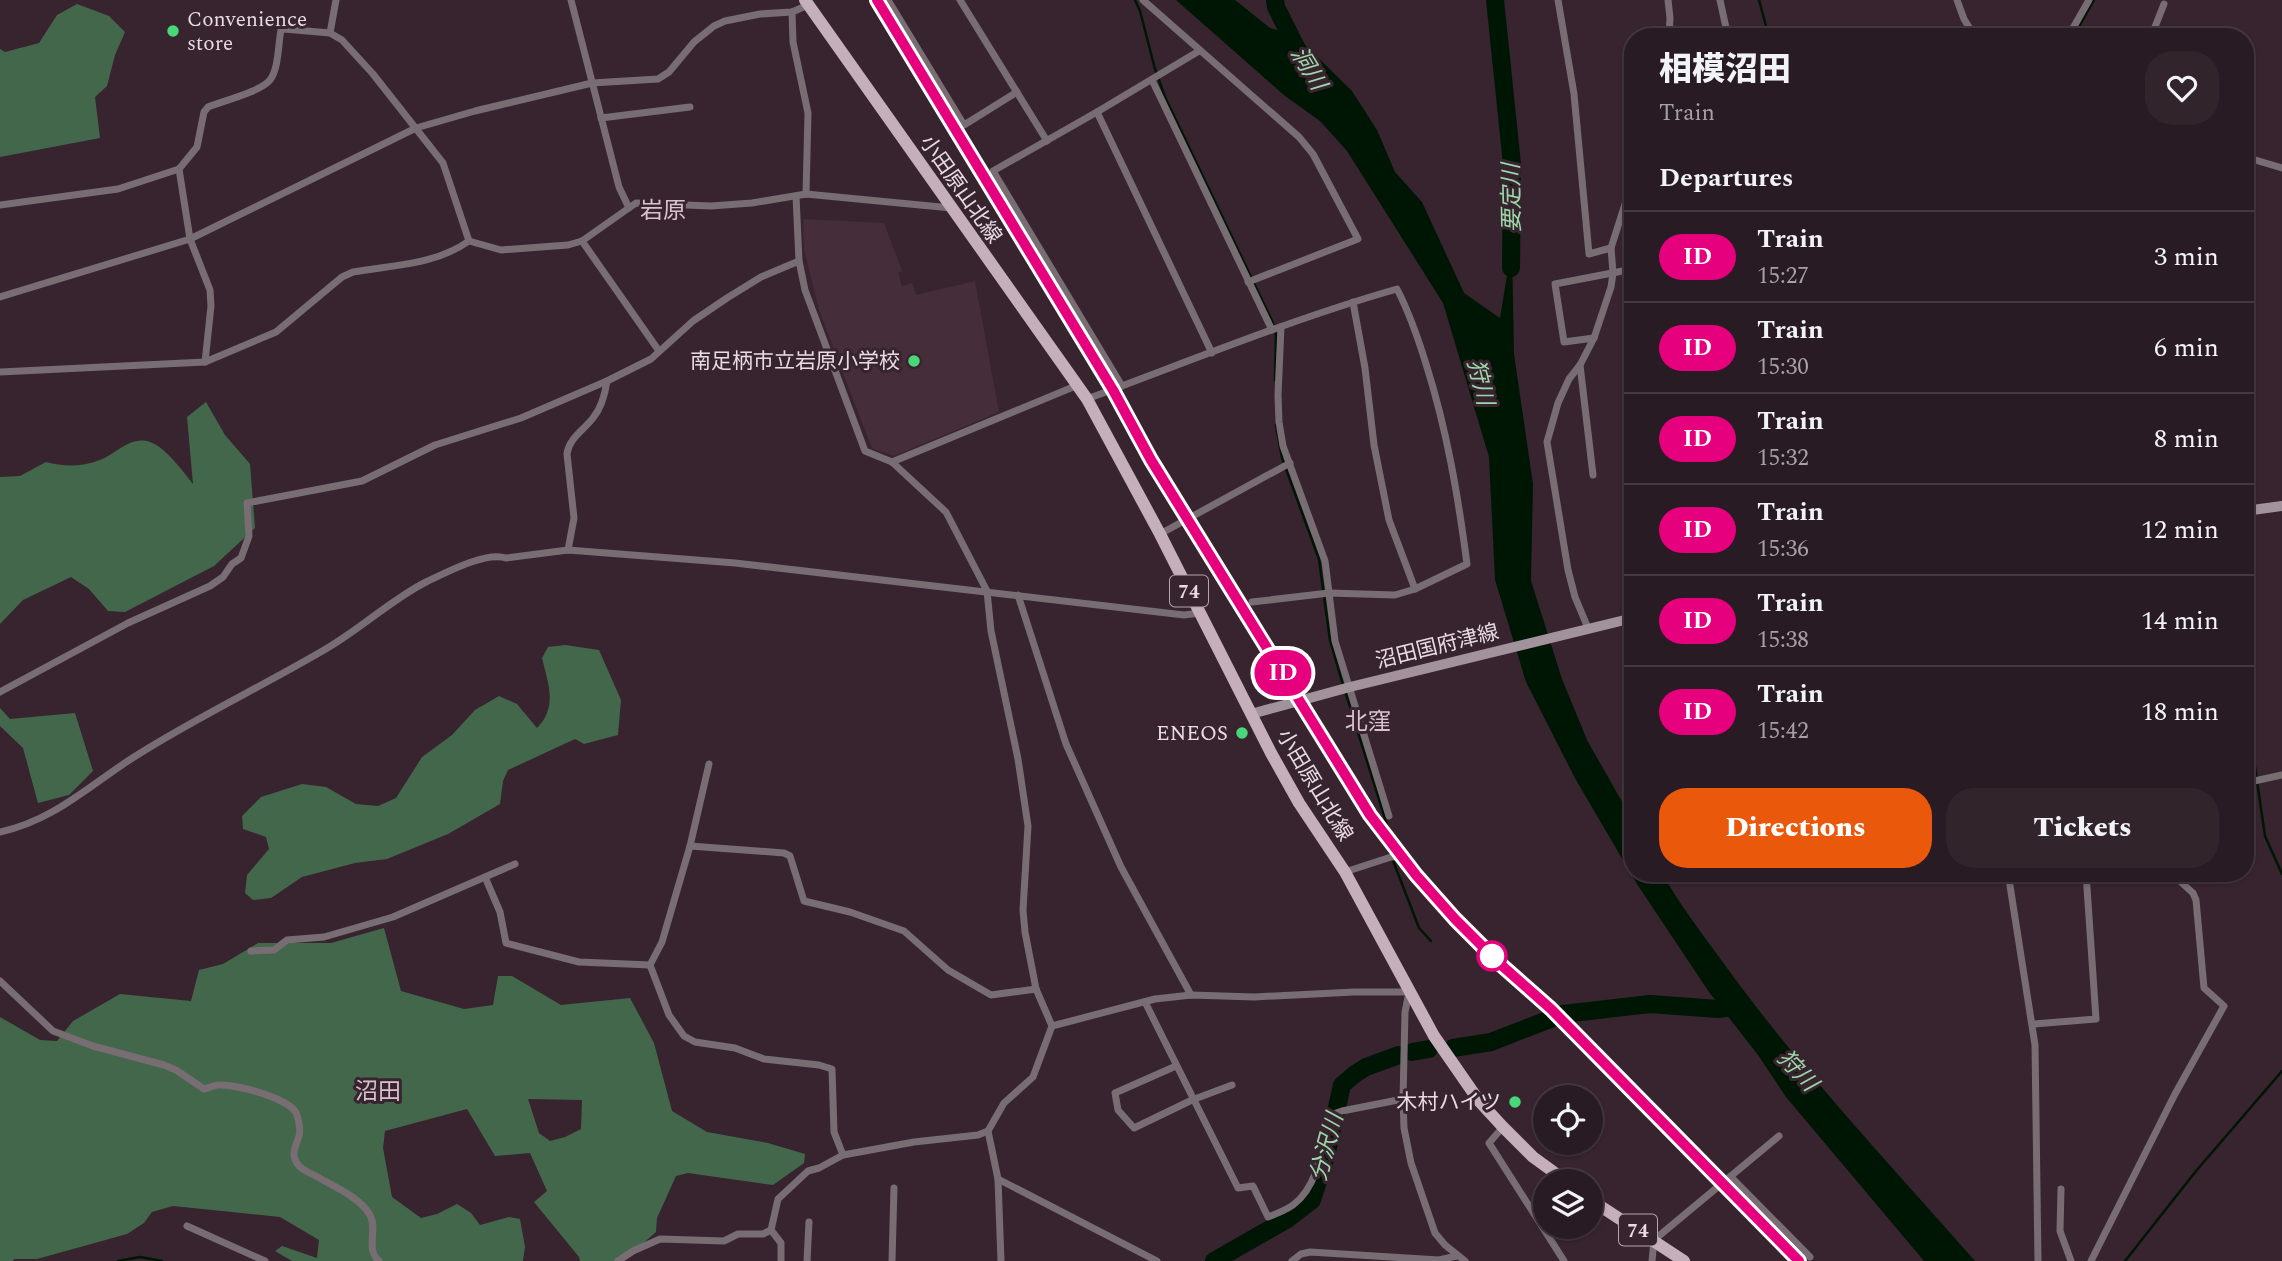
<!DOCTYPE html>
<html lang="en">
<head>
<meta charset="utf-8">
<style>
	:root { --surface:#291b23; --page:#31242b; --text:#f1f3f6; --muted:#a5a1a6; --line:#453941; --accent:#ea580c }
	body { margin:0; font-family:Spectral,"Noto Sans JP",serif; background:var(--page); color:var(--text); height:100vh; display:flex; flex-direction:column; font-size:26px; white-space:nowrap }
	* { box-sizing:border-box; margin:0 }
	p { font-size:23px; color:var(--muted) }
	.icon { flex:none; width:38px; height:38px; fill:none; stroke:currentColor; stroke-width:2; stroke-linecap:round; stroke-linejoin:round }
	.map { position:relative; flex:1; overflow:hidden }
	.side { position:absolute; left:1624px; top:28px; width:630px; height:854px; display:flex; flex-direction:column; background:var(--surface); border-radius:28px; box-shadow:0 2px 5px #0004,0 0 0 2px var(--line) }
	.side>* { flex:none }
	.badge { padding:0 14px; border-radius:23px; font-size:24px; line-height:46px }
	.fabs { position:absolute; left:1533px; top:1085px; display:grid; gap:14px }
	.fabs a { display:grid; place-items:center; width:70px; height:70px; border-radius:50%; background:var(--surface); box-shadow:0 2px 5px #0004,0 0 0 2px var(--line); font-size:35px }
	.map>.badge { position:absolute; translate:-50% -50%; box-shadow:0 0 0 4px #fff }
	h2 { padding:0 35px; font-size:26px; line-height:63px }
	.round { display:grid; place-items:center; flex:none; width:74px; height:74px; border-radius:28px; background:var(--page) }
	.summary { display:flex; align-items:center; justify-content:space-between; height:119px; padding:0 35px }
	h1 { font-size:33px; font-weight:800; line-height:52px }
	.action { display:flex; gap:14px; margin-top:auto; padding:14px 35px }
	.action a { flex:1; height:80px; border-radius:28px; background:var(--accent); color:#fff; font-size:28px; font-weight:800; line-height:80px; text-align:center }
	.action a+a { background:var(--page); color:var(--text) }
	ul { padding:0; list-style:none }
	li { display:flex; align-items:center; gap:21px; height:91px; padding:0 35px; border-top:2px solid var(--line) }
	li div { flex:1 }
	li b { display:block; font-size:26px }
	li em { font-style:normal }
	li .badge { min-width:77px; font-weight:700; text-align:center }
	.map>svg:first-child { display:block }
</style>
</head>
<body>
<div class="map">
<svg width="2282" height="1261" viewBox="0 0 2282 1261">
	<rect width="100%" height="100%" fill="#37242f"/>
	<!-- built -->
	<polygon fill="#452d3a" points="803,219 884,223 902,271 898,273 902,286 912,283 916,295 975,281 999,412 894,456 874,449 871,446 819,310 804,249"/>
	<!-- forest -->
	<g fill="#43674b" fill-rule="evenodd">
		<polygon points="77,4 109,16 125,32 115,55 107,86 95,97 100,138 0,157 0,49 5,52 39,43 57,15"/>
		<path d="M206 402 225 435 250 464 255 528 214 566 125 612 108 611 89 589 71 577 23 600 0 624V477L20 476 46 462C64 467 81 467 100 460 116 454 131 435 150 442 165 447 183 471 193 484L187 417Z"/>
		<path d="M565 645 599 650 621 700 618 735 584 744 575 739 508 770 503 781 500 804 448 834 387 859 355 863 302 877 271 898 253 900 245 893 247 875 269 849 266 837 243 829 242 816 261 797 302 784 326 787 356 804 378 806 396 798 422 757 452 735 475 710 499 696 517 704 537 728C558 707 548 683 542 658L548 647Z"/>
		<polygon points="0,708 10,719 75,713 93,771 69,795 38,803 23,748 0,726"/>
		<path d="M384 928 401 991 464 1009 493 1005 498 976H512L561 1005 630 998 654 1043 672 1111 707 1132 768 1143 805 1154 804 1163 773 1185 688 1173 676 1176 657 1218 656 1232 623 1261H580L579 1257 534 1202 547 1191 530 1153 495 1156 467 1109 385 1131 383 1148 392 1197 421 1218 437 1214 457 1204 471 1213 480 1225 509 1217 520 1219 525 1247 523 1261H292L275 1251 282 1246 317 1258 319 1240 280 1217 173 1206 152 1212 144 1223 127 1234 37 1259H14L13 1261H0V1017L40 1040 57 1041 73 1021 120 994 191 1001 199 970 223 964 258 943H331ZM528 1099 582 1100 581 1129 565 1137 550 1141 539 1133Z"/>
	</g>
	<!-- water -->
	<path fill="#001605" d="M1176 0H1235L1270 28 1295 35 1352 91 1377 130 1395 172 1422 202 1464 293 1500 318 1512 245 1514 354 1533 484 1531 581 1562 679 1587 740 1633 821V873H1662C1679 904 1701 932 1722 961 1798 1067 1889 1163 1975 1261H1924L1786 1097 1758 1055 1709 992 1637 884 1576 780 1526 682 1495 580 1489 457 1443 303 1347 151 1320 121 1285 96Z"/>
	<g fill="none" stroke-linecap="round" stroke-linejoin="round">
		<!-- stream -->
		<g stroke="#001605" stroke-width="2.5">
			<polyline points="1135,0 1140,11 1155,69 1165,97 1273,323 1276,336 1275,380"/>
			<polyline points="1759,0 1769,37"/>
			<polyline points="2073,37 2094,0"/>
			<polyline points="1276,425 1282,458 1319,559 1330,640 1343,685"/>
			<polyline points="1345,691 1387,825 1389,850 1419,928 1431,941"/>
			<polyline points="2245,698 2265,836 2282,874"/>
			<polyline points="118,1261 140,1257 162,1261"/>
			<polyline points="2125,1261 2196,1171 2282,1071"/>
		</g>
		<!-- river -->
		<g stroke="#001605" stroke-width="18">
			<polyline points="1275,0 1276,7 1299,53"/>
			<polyline points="1495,0 1512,164 1511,268"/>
			<polyline points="1453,1048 1491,1042 1563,1014 1650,1004 1718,1009 1741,1006"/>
			<polyline points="1412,1052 1429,1049"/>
			<polyline points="1214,1261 1286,1220 1312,1200 1326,1156 1342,1085 1355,1074 1366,1067 1399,1055"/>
		</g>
		<!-- street -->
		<g stroke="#776d72" stroke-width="7">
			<polyline points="571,0 619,187 629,208"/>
			<polyline points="888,0 964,125 1017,92"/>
			<polyline points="960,0 1047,141"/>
			<polyline points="1143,0 1299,137 1313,154 1358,239 1248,282"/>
			<polyline points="1558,0 1574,94 1589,254 1611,248"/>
			<polyline points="1668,0 1670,18 1669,37"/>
			<polyline points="1720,0 1728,37"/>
			<polyline points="1957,0 1964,19 1975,37"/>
			<polyline points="792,12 793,42 808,113 806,194"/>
			<polyline points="330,33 336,0"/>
			<polyline points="2068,37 2089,0"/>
			<polyline points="2151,37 2164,4"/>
			<polyline points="1152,80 1272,330"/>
			<polyline points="1097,112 1212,353"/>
			<polyline points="601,118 690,107"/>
			<polyline points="2245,157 2282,168"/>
			<polyline points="179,169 190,239 210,290 211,306 205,362"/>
			<path d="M0 205 118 189 179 169 197 147 204 112 208 107C223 101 260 92 270 80 279 68 278 44 281 30L284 29 330 33 342 40 373 74 443 163 469 241"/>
			<polyline points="582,241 659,351"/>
			<polyline points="0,297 190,239 416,128 475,111 592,83 658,79 669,72 694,42 714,26 725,21 760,14 792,12 808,5"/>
			<polyline points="1281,327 1278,395 1279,422 1283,446 1325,561 1335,641 1389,816"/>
			<polyline points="1594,338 1564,342 1555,284 1633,269"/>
			<polyline points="1580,365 1593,475"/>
			<path d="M0 372 205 362 276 332 342 277 353 272C393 265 435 265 469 241L501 250 568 245 582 241 636 203 711 206 752 203 806 194 951 208"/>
			<polyline points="1122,386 993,171 1097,112 1199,51"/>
			<path d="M1087 399C1190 361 1292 319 1397 289 1410 314 1418 338 1426 364 1447 430 1458 496 1467 564L1415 589 1389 520 1374 445 1365 368 1353 302"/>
			<polyline points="892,462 1078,385"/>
			<polyline points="1160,534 1290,463"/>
			<path d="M568 550 574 518 567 454C569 438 584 430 593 418 602 407 605 395 607 381"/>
			<polyline points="1018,595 1066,744 1121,867 1191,995"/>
			<polyline points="1252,602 1329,593 1395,595 1415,589"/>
			<polyline points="1588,628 1575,597 1568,570 1547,442 1558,403 1569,379 1580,365 1594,338 1611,287 1613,273 1611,248 1633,179"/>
			<polyline points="0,692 128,623 210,586 223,577 232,564 241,558 249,536 247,503 362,481 435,445 521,418 607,381 651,359 693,321 727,298 761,277 799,261"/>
			<polyline points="2245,783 2282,775"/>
			<path d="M0 832C53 821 90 785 134 757 195 718 261 687 324 650 358 631 392 599 426 582 445 573 486 551 506 558L568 550 735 563 1184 615 1200 613"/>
			<polyline points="690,846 709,764"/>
			<polyline points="1345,872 1391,857 1397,857"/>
			<polyline points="2008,873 2035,1045 2038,1261"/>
			<polyline points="485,877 500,912 506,943 579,962 650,965"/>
			<polyline points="251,951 274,950 287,940 324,937 393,917 515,864"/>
			<path d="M0 981 53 1031 93 1046 164 1065 176 1070 204 1089C209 1088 214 1085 219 1085 236 1084 293 1099 297 1115 299 1122 301 1130 299 1136 295 1148 290 1155 299 1166 305 1172 315 1175 323 1180 338 1188 362 1200 370 1215 378 1230 365 1249 379 1261"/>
			<path d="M1145 1002 1238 1188 1253 1186 1268 1217C1276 1214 1286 1210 1293 1205 1319 1186 1322 1146 1328 1116L1342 1111 1403 1099"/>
			<polyline points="2034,1024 2096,1019 2086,873"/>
			<polyline points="1052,1026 1155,999 1191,995 1254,997 1354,992 1409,992 1405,1012 1403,1099 1404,1128 1411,1163 1435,1233 1445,1245 1465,1261"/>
			<polyline points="1176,1066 1115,1093 1118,1110 1134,1128 1192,1100 1232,1085"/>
			<polyline points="1503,1127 1489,1143 1564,1261"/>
			<polyline points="988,1131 998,1179 1001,1261"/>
			<polyline points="843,1155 834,1132 832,1069 819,1065 764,1059 735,1048 695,1042 684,1036 669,1015 650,965 662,942 690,846 784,853 790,856 804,901 850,912 904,931 948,970 991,995 1036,989"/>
			<polyline points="1731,1177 1810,1257"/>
			<polyline points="998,1179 1157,1261"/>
			<polyline points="2061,1189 2060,1231 2071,1261"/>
			<polyline points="187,1226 265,1261"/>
			<polyline points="771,1230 778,1199 808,1171 819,1168 843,1155 914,1142 978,1135 988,1131 1004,1103 1033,1077 1052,1026 1036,989 1025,932 1023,910 1028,826 1018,759 991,631 987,591 946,512 892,462 865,451 805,290 799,261 796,196"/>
			<polyline points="771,1230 781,1243 781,1261"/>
			<polyline points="618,1261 633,1251 660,1239 724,1241 738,1234 763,1234 771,1230"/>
			<polyline points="807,1261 809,1222"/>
			<polyline points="892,1261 894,1188"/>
			<polyline points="1292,1261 1301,1254 1310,1252 1439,1260 1457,1256"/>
			<polyline points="1652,1261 1654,1240 1779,1136"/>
			<polyline points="2091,1261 2175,1094 2224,1006 2204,988 2196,900 2193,893 2171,873"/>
		</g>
		<!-- secondary -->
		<g stroke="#a2929b" stroke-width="10">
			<polyline points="2245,511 2282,506"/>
			<polyline points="1251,714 1350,687 1633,618"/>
		</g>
		<!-- primary -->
		<g stroke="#c4afba" stroke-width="12">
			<polyline points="805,0 1087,399 1160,534 1271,753 1299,803 1345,872 1434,1036 1479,1101 1503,1127 1533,1157 1566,1181"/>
			<polyline points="1591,1200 1684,1261"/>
		</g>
		<!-- rail -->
		<g stroke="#c8bac2" stroke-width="2.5" stroke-dasharray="14 7" stroke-linecap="butt">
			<polyline points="877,0 1113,390 1151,460 1360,802 1416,875 1455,919 1499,963 1551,1009"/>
			<polyline points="1545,1003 1799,1261"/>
		</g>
	</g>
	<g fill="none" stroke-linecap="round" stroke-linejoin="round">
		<!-- line casing -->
		<g stroke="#fff" stroke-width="16">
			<polyline id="line" points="877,0 1113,390 1151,460 1370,815 1416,875 1455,919 1499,963 1551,1009 1799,1261"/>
		</g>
		<!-- line -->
		<use href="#line" stroke="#e6007e" stroke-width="10"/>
	</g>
	<!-- markers -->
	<g fill="#48d779" stroke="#37242f" stroke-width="2.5">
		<circle cx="173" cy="31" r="7"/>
		<circle cx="914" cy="361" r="7"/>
		<circle cx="1242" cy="733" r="7"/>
		<circle cx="1515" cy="1102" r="7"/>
	</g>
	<circle fill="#fff" stroke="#e6007e" stroke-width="3.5" cx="1492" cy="956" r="14"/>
	<g text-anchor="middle" stroke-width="6" stroke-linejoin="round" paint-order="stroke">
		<!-- shield labels -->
		<g fill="#37242f" stroke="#b3a4ac" stroke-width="2">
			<rect x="1170" y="575.5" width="38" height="31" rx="5"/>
			<rect x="1619" y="1214.5" width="38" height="31" rx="5"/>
		</g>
		<g font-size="19" font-weight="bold" fill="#e8dbe2">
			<text x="1189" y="598">74</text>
			<text x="1638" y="1237">74</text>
		</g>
		<!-- poi labels -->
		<g font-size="21" fill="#e8dbe2" stroke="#37242f" text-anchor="end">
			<text x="187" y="26" text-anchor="start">Convenience<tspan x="187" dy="24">store</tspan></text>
			<text x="900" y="368">南足柄市立岩原小学校</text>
			<text x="1228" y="740">ENEOS</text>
			<text x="1501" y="1109">木村ハイツ</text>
		</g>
		<!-- street labels -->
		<g font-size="21" fill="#e8dbe2" stroke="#37242f">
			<text transform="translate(961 189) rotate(55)" y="7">小田原山北線</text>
			<text transform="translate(1437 646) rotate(-14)" y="7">沼田国府津線</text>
			<text transform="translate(1315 785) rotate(59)" y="7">小田原山北線</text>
		</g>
		<!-- water labels -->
		<g font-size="23" font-style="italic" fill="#9bd7a8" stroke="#37242f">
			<text transform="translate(1309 68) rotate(59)" y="8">洞川</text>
			<text transform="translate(1511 198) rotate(-91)" y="8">要定川</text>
			<text transform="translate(1481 382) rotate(76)" y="8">狩川</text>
			<text transform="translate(1798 1070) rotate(47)" y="8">狩川</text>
			<text transform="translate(1326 1147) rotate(-75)" y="8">分沢川</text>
		</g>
		<!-- neighbourhood labels -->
		<g font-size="23" fill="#dac1cf" stroke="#37242f">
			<text x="663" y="218">岩原</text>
			<text x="1368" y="729">北窪</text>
			<text x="378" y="1099">沼田</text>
		</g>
	</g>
</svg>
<div class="fabs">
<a><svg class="icon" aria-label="locate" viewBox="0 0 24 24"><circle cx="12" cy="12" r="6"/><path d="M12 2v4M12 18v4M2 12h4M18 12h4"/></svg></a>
<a><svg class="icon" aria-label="layers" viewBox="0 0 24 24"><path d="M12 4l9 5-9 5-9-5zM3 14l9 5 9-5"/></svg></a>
</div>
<b class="badge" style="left:1283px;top:673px;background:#e6007e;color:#fff">ID</b>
<section class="side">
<div class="summary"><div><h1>相模沼田</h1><p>Train</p></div><a class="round"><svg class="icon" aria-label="heart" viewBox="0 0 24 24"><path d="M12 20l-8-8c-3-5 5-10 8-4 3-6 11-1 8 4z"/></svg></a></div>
<h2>Departures</h2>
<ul>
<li><span class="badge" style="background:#e6007e;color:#fff">ID</span><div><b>Train</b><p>15:27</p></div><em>3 min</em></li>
<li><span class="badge" style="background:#e6007e;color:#fff">ID</span><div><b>Train</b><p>15:30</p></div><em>6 min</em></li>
<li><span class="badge" style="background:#e6007e;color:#fff">ID</span><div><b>Train</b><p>15:32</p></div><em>8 min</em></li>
<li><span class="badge" style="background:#e6007e;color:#fff">ID</span><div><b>Train</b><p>15:36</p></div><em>12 min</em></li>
<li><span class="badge" style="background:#e6007e;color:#fff">ID</span><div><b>Train</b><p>15:38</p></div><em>14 min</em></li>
<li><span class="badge" style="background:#e6007e;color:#fff">ID</span><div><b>Train</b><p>15:42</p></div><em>18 min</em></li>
</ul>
<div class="action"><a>Directions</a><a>Tickets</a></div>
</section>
</div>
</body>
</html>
